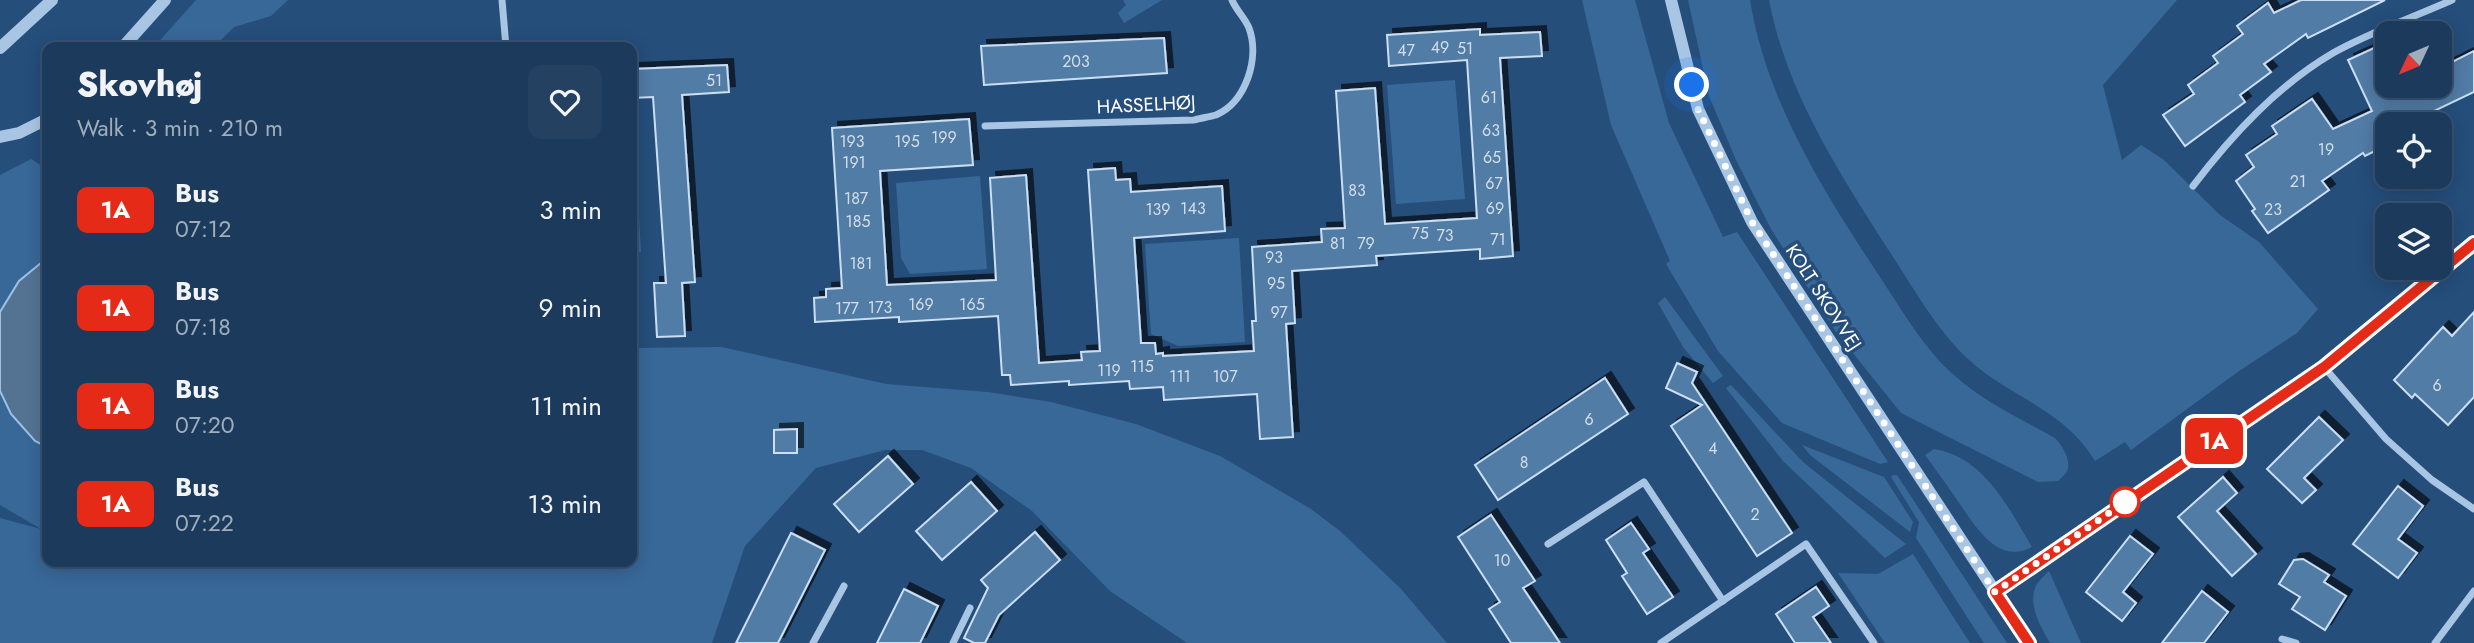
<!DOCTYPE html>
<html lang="en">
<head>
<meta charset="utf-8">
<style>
	:root { --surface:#1c3a5c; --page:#254162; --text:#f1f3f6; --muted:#a0adbb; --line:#3a5472 }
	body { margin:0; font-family:Jost,sans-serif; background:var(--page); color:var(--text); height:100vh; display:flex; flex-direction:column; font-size:26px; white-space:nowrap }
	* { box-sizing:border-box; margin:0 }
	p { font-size:23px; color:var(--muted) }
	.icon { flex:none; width:38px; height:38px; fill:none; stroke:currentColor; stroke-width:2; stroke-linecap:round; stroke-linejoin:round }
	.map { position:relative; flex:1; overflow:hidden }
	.panel { position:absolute; left:42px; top:42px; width:595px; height:525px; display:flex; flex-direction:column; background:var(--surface); border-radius:14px; box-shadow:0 4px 18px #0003,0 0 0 2px var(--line) }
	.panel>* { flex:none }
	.badge { padding:0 14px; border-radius:10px; font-size:24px; line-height:46px }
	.needle { width:46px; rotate:226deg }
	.buttons { position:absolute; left:2375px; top:21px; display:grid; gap:14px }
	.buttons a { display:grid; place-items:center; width:77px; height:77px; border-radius:14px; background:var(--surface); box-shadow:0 4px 18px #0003,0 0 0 2px var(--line); font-size:35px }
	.you { position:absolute; width:35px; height:35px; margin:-18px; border:5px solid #fff; border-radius:50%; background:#1a73e8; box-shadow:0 0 0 10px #1a73e833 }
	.map>.badge { position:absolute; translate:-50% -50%; box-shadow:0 0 0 4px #fff }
	.round { display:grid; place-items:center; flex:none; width:74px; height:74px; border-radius:14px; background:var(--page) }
	.overview { display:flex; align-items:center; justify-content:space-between; height:119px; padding:0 35px }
	h1 { font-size:33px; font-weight:800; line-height:52px }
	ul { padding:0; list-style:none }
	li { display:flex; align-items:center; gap:21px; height:98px; padding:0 35px }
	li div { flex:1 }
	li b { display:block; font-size:26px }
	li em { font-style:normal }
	li .badge { min-width:77px; font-weight:700; text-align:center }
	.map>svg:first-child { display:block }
</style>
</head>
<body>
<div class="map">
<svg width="2474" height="643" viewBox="0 0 2474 643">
	<defs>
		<filter id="shadow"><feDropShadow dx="6" dy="-6" stdDeviation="0" flood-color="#0009"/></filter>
	</defs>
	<rect width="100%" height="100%" fill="#254e7b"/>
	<!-- green -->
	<g fill="#386898">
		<polygon points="196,0 288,0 271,16 234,27 214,47 154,47"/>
		<polygon points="1123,0 1162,0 1124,23 1118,13 1126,5"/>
		<polygon points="1582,0 1635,0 1669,123 1723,237 1737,232 1888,462 1880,464 1782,423 1718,351 1666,264 1670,261 1611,125"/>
		<path d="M1688 0H1750C1767 104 1826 196 1884 283 1904 314 1927 352 1955 376 1984 402 2021 419 2055 438 2062 445 2072 461 2067 471 2065 475 2061 478 2058 481L2038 482 1901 413 1836 332 1771 229 1736 160 1709 96Z"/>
		<path d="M1769 0H2177L2103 85 2122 160 2141 145 2164 160 2220 215 2259 242 2318 309 2297 333 2239 371 2131 450 2125 442 2095 461C2064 409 2009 397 1968 359 1937 330 1916 292 1893 257 1842 177 1787 95 1769 0Z"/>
		<polygon points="1455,80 1465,199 1396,204 1387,85"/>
		<polygon points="632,130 634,130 641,252 632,253"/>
		<polygon points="31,159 47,169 47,562 632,562 632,348 722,347 886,384 988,392 1051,402 1136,424 1220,456 1311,509 1340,531 1401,589 1447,643 1187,643 1110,591 1032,511 971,468 922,450 885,450 816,468 745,546 712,643 0,643 0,518 41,529 0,505 0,175"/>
		<polygon points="980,176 987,269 910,274 901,258 896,183"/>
		<polygon points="1239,238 1245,342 1178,346 1151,334 1145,244"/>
		<polygon points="1665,297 1723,376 1713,383 1683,347 1658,303"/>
		<polygon points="1731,385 1803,462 1906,544 1885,558 1783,461 1726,388"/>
		<polygon points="1802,445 1884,477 1913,522 1910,532 1810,455"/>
		<path d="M1934 449C1984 457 2008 507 2032 547 1997 566 1975 525 1957 500 1947 485 1936 470 1925 455Z"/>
		<polygon points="1893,475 1897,475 2007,643 1984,643 1916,538 1919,522 1891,477"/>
		<polygon points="1913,554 1970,643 1885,643 1838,573 1878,574"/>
		<path d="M2049 571 2081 643H2050C2041 628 2026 602 2037 584 2040 579 2045 575 2049 571Z"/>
	</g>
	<!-- water -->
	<polygon fill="#547393" stroke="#9cc1e5" stroke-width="2" points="47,258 47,447 35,441 11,414 0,391 0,312 19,281"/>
	<!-- building -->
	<g fill="#517ba6" stroke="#cbdff4" stroke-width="2" filter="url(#shadow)">
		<polygon points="2301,0 2385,0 2308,38 2306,34 2264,64 2271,72 2240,95 2245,102 2185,146 2163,115 2194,94 2188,85 2218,63 2213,56 2243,34 2237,26 2268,3 2274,13"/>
		<polygon points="1480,29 1480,35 1540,32 1542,56 1500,58 1513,256 1480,259 1480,249 1376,256 1377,265 1292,271 1295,323 1286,324 1293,437 1260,439 1257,394 1164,400 1163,387 1130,389 1129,381 1069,385 1069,381 1011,385 1010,375 1002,375 998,316 899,322 899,317 815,322 814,298 826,297 826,289 842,288 832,128 969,119 973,165 880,171 887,285 996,280 990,178 1026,175 1039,363 1082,360 1081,352 1100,351 1088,170 1115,168 1116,180 1130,179 1131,192 1222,186 1225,231 1134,238 1141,343 1155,343 1156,354 1163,353 1163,356 1254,351 1252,321 1256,321 1252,247 1322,242 1321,229 1345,228 1336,91 1375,88 1385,224 1477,218 1467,60 1389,66 1387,35"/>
		<polygon points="1164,38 1167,73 984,85 981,46"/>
		<polygon points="2387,42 2387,86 2440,86 2440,68 2474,51 2474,92 2407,124 2387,124 2387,129 2375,135 2381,148 2365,156 2363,153 2322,181 2329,190 2268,233 2252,211 2255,209 2236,181 2254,167 2246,155 2277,134 2272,126 2312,99 2333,129 2372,111 2348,60"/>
		<polygon points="727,65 729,92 682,95 695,282 682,283 685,336 657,337 654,283 666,283 653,97 632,98 632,69"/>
		<polygon points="2474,312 2474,397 2448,425 2415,394 2412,398 2394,380 2443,327 2452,336"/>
		<polygon points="1677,363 1697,372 1692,383 1792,533 1757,556 1671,426 1702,405 1666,388"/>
		<polygon points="1605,378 1628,414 1498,500 1475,465"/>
		<polygon points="2319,417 2343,440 2304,478 2316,490 2302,503 2267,469"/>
		<polygon points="797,429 797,453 774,453 774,430"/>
		<polygon points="888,456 913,484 859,532 834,504"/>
		<polygon points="2223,477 2237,493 2217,511 2256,554 2232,576 2178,517"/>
		<polygon points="971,482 997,511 942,560 916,531"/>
		<polygon points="2398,486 2423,506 2398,539 2417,553 2398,578 2353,544"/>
		<polygon points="1491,515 1535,581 1523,588 1560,643 1511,643 1489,609 1500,602 1458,537"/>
		<polygon points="1631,523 1649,549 1643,553 1673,597 1647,614 1622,576 1627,573 1606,540"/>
		<polygon points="1035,532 1060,560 999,615 985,643 974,643 964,638 988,588 981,580"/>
		<polygon points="791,533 825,550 778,643 736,643"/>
		<polygon points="2130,536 2153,554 2123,592 2136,603 2122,621 2086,592"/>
		<polygon points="2303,559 2329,575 2324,582 2346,596 2325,630 2292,609 2300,597 2279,584 2294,560"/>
		<polygon points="1816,587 1829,606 1813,617 1831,643 1795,643 1776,614"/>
		<polygon points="904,589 938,606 920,643 877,643"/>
		<polygon points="2202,591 2228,612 2204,643 2162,643"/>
	</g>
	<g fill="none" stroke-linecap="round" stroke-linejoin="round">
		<!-- minor -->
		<g stroke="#a8c6e4" stroke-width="7">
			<polyline points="502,0 506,47"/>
			<path d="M985 126 1194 120C1201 118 1209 117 1216 115 1246 102 1260 58 1249 28 1245 18 1236 10 1232 0"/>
			<path d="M2193 186C2232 135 2277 86 2333 53 2368 33 2414 17 2452 0"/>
			<polyline points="2324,367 2386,439 2432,480 2474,509"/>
			<polyline points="1548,544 1644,482 1723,601"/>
			<polyline points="2282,639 2296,643"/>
			<polyline points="813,643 844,586"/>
			<polyline points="953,643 970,608"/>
			<polyline points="1661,643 1806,544 1874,643"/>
			<polyline points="2435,643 2474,591"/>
		</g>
		<!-- tertiary -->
		<g stroke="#a8c6e4" stroke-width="12">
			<polyline points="1671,0 1698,109 1752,222 2029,643"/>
			<polyline points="123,47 165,0"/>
			<polyline points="0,48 52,0"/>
			<polyline points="0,137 19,133 47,119"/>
			<polyline points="1995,592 2324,367 2474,243"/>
		</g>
	</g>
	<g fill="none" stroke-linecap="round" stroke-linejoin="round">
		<!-- line casing -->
		<g stroke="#fff" stroke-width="16">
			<polyline id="line" points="2029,643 1995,592 2324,367 2474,243"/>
		</g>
		<!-- line -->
		<use href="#line" stroke="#e52b18" stroke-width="10"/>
		<!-- walk -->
		<polyline stroke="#fff" stroke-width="7" stroke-dasharray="0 12.6" points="1692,85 1698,109 1752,222 1995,592 2125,502"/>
	</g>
	<!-- markers -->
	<circle fill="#fff" stroke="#e52b18" stroke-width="3.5" cx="2125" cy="502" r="14"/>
	<g text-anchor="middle" stroke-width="7" stroke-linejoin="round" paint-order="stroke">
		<!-- number labels -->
		<g font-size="16" fill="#d4dee9">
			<text x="1440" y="53">49</text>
			<text x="1465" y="54">51</text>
			<text x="1406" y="56">47</text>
			<text x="1076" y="67">203</text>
			<text x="714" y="86">51</text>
			<text x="1489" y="103">61</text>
			<text x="1491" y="136">63</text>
			<text x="944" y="143">199</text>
			<text x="852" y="147">193</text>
			<text x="907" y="147">195</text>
			<text x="2326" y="155">19</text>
			<text x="1492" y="163">65</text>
			<text x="854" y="168">191</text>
			<text x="2298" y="187">21</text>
			<text x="1494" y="189">67</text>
			<text x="1357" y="196">83</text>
			<text x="856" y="204">187</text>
			<text x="1193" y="214">143</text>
			<text x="1495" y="214">69</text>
			<text x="1158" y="215">139</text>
			<text x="2273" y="215">23</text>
			<text x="858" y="227">185</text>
			<text x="1420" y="239">75</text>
			<text x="1445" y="241">73</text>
			<text x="1498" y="245">71</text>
			<text x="1338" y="249">81</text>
			<text x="1366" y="249">79</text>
			<text x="1274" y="263">93</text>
			<text x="861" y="269">181</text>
			<text x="1276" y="289">95</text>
			<text x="921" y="310">169</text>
			<text x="972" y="310">165</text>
			<text x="880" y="313">173</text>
			<text x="847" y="314">177</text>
			<text x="1279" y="318">97</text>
			<text x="1142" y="372">115</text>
			<text x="1109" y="376">119</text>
			<text x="1180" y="382">111</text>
			<text x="1225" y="382">107</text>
			<text x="2437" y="391">6</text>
			<text x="1589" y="425">6</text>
			<text x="1713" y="454">4</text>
			<text x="1524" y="468">8</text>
			<text x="1755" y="520">2</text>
			<text x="1502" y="566">10</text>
		</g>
		<!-- street labels -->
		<g font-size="19" fill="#fff" stroke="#254e7b">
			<text transform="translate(1146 104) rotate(-3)" y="7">HASSELHØJ</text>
			<text transform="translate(1824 297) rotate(57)" y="7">KOLT SKOVVEJ</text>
		</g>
	</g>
</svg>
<div class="buttons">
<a><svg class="needle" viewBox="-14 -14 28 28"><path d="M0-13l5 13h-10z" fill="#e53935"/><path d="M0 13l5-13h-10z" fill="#a0adbb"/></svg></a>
<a><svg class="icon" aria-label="locate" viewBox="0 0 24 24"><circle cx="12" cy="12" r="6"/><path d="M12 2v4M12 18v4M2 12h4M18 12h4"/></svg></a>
<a><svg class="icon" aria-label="layers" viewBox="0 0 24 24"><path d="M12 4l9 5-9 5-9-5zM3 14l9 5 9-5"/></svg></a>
</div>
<div class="you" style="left:1692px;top:85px"></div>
<b class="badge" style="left:2214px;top:441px;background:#e52b18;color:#fff">1A</b>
<section class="panel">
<div class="overview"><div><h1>Skovhøj</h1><p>Walk · 3 min · 210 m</p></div><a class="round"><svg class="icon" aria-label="heart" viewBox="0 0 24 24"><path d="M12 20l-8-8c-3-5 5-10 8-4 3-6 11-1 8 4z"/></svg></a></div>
<ul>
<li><span class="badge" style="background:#e52b18;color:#fff">1A</span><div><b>Bus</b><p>07:12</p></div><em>3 min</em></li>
<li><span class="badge" style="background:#e52b18;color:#fff">1A</span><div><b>Bus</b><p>07:18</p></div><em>9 min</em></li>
<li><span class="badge" style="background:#e52b18;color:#fff">1A</span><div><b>Bus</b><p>07:20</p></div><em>11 min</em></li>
<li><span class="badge" style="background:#e52b18;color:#fff">1A</span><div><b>Bus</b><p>07:22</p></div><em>13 min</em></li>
</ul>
</section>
</div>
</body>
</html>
